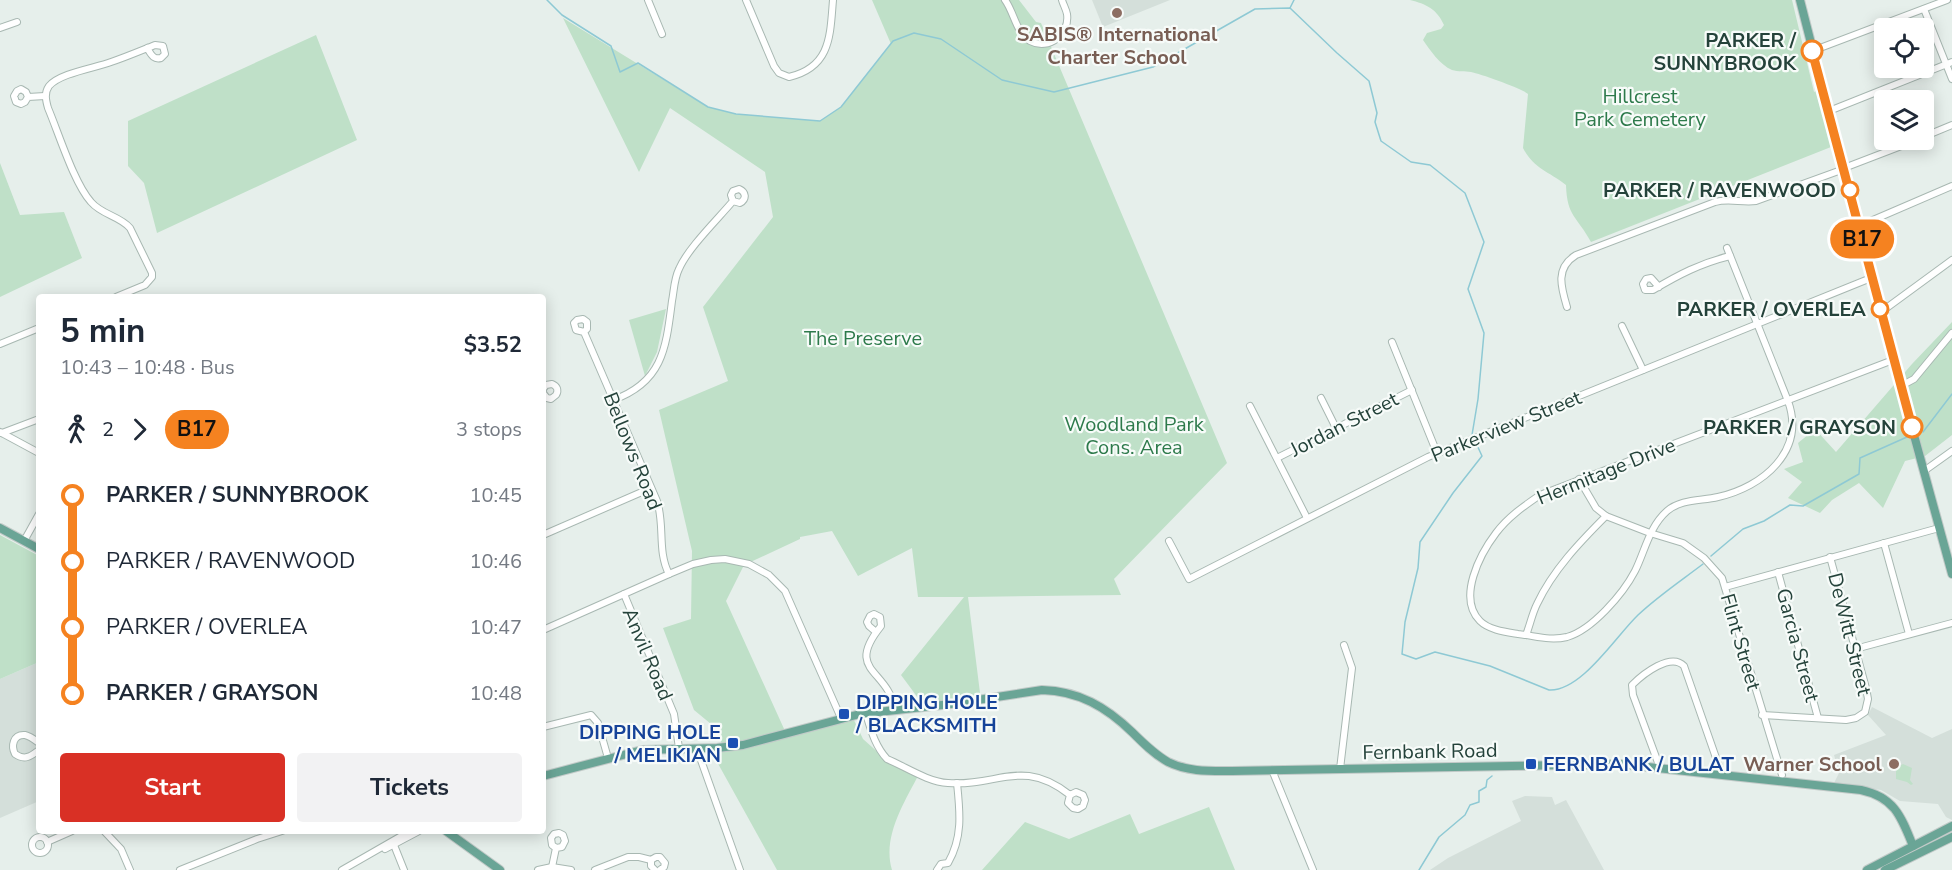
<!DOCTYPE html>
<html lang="en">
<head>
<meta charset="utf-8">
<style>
	:root { --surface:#fff; --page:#f2f2f3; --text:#1f2937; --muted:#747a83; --accent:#d93025 }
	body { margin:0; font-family:"Nunito Sans",sans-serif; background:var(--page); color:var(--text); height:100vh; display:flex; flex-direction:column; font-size:22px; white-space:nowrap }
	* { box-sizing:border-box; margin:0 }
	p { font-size:20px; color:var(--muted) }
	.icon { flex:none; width:33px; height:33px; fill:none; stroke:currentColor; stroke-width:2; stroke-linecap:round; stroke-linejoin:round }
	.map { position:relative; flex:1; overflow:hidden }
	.drawer { position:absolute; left:36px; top:294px; width:510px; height:540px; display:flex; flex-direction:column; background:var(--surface); border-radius:6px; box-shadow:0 3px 15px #0003 }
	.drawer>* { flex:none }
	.badge { padding:0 12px; border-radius:20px; font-size:21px; line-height:39px }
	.controls { position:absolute; left:1874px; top:18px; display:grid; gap:12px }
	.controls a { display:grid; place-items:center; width:60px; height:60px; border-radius:6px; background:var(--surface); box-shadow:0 3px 15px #0003; font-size:30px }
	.map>.badge { position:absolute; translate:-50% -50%; box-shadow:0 0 0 3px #fff }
	.legs { display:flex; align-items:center; gap:9px; height:66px; padding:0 24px; font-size:20px }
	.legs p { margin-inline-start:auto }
	.overview { display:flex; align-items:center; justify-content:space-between; height:102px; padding:0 24px }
	h1 { font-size:33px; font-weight:700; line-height:45px }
	.primary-button { display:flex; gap:12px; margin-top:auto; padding:12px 24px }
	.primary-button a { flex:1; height:69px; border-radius:6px; background:var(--accent); color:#fff; font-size:24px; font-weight:700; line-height:69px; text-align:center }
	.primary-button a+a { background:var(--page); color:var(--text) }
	ul { padding:0 24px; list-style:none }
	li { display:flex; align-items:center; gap:21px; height:66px; font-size:22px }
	li i { display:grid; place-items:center; width:9px; height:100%; margin:0 8px; background:currentColor }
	li i::after { content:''; width:15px; height:15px; margin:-8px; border:4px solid; border-radius:50%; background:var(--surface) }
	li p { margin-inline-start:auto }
	li:first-child i { background:linear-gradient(#0000 50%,currentColor 0) }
	li:last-child i { background:linear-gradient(currentColor 50%,#0000 0) }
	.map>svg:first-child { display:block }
</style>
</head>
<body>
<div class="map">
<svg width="1952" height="870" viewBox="0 0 1952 870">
	<rect width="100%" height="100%" fill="#e6efeb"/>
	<!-- built -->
	<g fill="#d4dfda">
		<polygon points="1092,0 1170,0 1103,27"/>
		<polygon points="39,662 39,801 0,818 0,679"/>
		<polygon points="1872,707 1932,738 1952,729 1952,820 1946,817 1938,804 1900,801 1881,790 1834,783 1839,773 1834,755 1886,735 1868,715"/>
		<polygon points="1525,796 1552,797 1555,805 1566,800 1604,870 1430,870 1448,858 1521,821 1512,801"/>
	</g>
	<!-- green -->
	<g fill="#bfe0c8">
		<path d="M872 0H1019L1036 22 1041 23 1227 463 1114 579 1121 595 968 597 981 701 924 706 901 675 964 597H918L912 548 858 576 832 531 800 537V539L744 565 726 601 785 731 852 716 863 739 881 755 919 774C904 803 882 837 892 870H777L711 751 724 747 711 724 694 710 663 628 691 619 692 551 659 410 728 381 703 307 773 217 765 172 670 108 639 172 563 18 708 107 736 114 820 121 841 107 891 44Z"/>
		<path d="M1410 0H1792L1814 92 1816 91 1831 147 1591 242C1577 216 1567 217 1566 185 1548 171 1534 169 1523 148L1528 94C1523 89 1481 74 1471 72 1465 71 1458 72 1452 70 1440 65 1430 50 1423 40L1427 33 1441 29 1444 25C1437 9 1426 4 1410 0Z"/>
		<polygon points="316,35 357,140 157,233 144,183 128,166 128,121"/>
		<polygon points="0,163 20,215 64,212 82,258 0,297"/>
		<polygon points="666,309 657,352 645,376 629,320"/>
		<polygon points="1952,322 1952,435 1925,456 1905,461 1883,508 1859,483 1832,500 1820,513 1788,498 1802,482 1784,469 1803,462 1798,443 1815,429 1836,452 1912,364"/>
		<polygon points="0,535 39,556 39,662 0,679"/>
		<polygon points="1903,764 1912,768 1910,780 1913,784 1911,785 1907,782 1896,779 1896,768"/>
		<polygon points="1209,807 1235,870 982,870 1025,822 1069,839 1130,814 1139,834"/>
	</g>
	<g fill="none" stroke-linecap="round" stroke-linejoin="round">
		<!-- stream -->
		<g stroke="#8ec9d4" stroke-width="1.5">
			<polyline points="547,0 562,15 611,46 620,72 638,63 708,107 736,114 820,121 841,107 893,41 914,33 941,39 1002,80 1054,92 1153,67 1255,9 1290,8 1337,53 1369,81 1377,113 1375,122 1381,141 1411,162 1430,165 1465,193 1484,242 1468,289 1484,333 1478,399 1472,435"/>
			<polyline points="1290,8 1294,0"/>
			<polyline points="1923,432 1952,394"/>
			<path d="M1476 443 1482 456 1453 493 1420 542 1418 568 1405 622 1402 654 1416 659 1435 652 1490 666 1549 690C1581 692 1616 636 1638 615 1658 596 1682 580 1703 564"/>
			<polyline points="1711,556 1743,529 1764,521 1790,505 1803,506 1859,474 1860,458 1907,437"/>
			<polyline points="1419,870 1439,837 1465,815 1470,805 1479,802 1479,791 1486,787 1487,780 1492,776"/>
		</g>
		<!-- minor casing -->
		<g stroke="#a8b8b2" stroke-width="8">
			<g id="minor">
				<polyline points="648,0 662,34"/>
				<path d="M746 0 774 66 779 73 789 77C831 67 830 36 833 0"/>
				<path d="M1005 0C1014 12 1016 33 1030 41 1049 51 1070 34 1067 14 1066 9 1063 4 1062 0"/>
				<polyline points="1924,9 1952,79"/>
				<polyline points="0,28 17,22"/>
				<polyline points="1812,51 1947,0"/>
				<polyline points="28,97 26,92 21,89 17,91 14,96 16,102 21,104 25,102 28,97 45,96"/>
				<polyline points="1829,111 1952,62"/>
				<polyline points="1923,137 1952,125"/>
				<polyline points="1844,168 1917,140"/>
				<polyline points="1859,226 1952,186"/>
				<path d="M1727 248 1788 401C1806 451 1763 487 1718 497 1701 501 1681 499 1667 511 1649 527 1645 551 1635 571 1623 594 1592 630 1567 637 1550 641 1536 636 1518 634 1506 632 1489 630 1480 621 1457 598 1480 554 1496 533 1508 517 1524 506 1540 495L1893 360"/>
				<path d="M1659 287 1651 278 1646 279 1643 284 1645 290H1653C1678 275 1701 263 1730 256"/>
				<path d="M116 297 145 285 152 277V273L130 228C120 216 102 215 91 202 74 183 59 134 48 108 46 101 44 93 49 86 60 73 95 68 111 62 126 57 140 51 155 45L163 46 165 54 161 58C153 60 151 54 147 48"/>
				<path d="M1567 307C1561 287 1555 268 1576 255L1715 202C1729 198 1742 203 1756 201L1844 169"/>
				<polyline points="1881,312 1952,260"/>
				<polyline points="1622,326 1643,370"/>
				<path d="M584 332 576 330 574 323 577 320 583 319 587 322V329L584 332 657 501C665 525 657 551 669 574"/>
				<polyline points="1392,342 1437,453"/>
				<polyline points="0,344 39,328"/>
				<polyline points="1901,386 1914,379 1952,333"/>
				<path d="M543 389 546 385 552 384C557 386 559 390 556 395L551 399 547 398 543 393"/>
				<polyline points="1321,398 1336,428"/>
				<path d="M613 400C663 382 666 348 672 301 674 291 674 279 679 269 688 248 717 220 733 201L740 203C747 199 746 192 739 189L733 191 731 195 733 201"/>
				<polyline points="1250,406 1307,518"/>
				<polyline points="0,432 39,453"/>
				<polyline points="2,433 39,419"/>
				<polyline points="1277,458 1412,390"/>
				<polyline points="1924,471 1952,451"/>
				<polyline points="1579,479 1596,508 1606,516 1650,533 1683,543 1704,558 1722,578 1782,775"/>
				<polyline points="543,535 651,488"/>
				<polyline points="24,541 39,514"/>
				<polyline points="1169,541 1189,579 1428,457 1871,278"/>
				<polyline points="1884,543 1909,634"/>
				<polyline points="1778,572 1818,718"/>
				<polyline points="1725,587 1939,528"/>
				<polyline points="624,594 674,714 679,748"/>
				<polyline points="543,630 669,574 693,564 711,560 725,559 749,564 769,575 785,591 841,718"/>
				<path d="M876 632 869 626 867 622 870 616 874 614 880 617 881 626C844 672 888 668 895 710"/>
				<path d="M1526 635C1530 625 1532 614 1537 604 1553 570 1580 542 1606 516"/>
				<polyline points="1855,649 1952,623"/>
				<path d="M866 714C871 730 875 746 887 759 906 767 928 782 948 783 998 787 1022 757 1070 795L1068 803 1073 808 1078 809 1083 806 1085 800 1083 795 1076 792 1070 795"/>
				<polyline points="1762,715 1846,720 1856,718 1865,712 1868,699 1866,688 1830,557"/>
				<polyline points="543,727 591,715 598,723 608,758"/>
				<path d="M39 743C35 740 30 736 25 735 13 734 11 746 15 754 25 761 31 756 39 750"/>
				<polyline points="697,749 740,870"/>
				<path d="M1660 768 1633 695 1632 685C1643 674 1671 652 1684 666L1722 775"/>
				<polyline points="1340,769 1352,668 1344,645"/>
				<polyline points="1272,770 1313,870"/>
				<polyline points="104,831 121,849 130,870"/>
				<circle cx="40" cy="845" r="8"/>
				<polyline points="47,842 72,831"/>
				<polyline points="394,845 404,870"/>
				<polyline points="385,849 419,831"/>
				<polyline points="651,860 651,866 655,870"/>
				<polyline points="552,867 556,848 552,845 551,838 554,834 559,833 563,835 565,841 562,847 556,848"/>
				<polyline points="180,870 257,839 282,831"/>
				<polyline points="342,870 410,831"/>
				<polyline points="538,870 552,867 571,870"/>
				<polyline points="595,870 628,857 639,857 651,860 656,857 660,857 665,863 664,867 660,870"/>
				<path d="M937 870 941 864 948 863C963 837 960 812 957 783"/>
			</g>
		</g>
		<!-- major casing -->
		<g stroke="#c2cac8" stroke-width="10">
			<g id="major">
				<polyline points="1800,0 1871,278 1952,574"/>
				<polyline points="0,528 39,549"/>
				<path d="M543 776 642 750 717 748 743 745 860 714 951 704 1042 690C1079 691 1106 707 1132 732 1143 743 1154 754 1168 762 1188 772 1210 771 1232 771L1620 764 1861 790C1894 797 1901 816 1913 846"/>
				<polyline points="446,831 500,870"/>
				<polyline points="1867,870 1952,826"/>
				<polyline points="1885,870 1952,837"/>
			</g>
		</g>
		<!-- minor -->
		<use href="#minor" stroke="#fff" stroke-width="6"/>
		<!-- major -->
		<use href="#major" stroke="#6aa596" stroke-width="8"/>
	</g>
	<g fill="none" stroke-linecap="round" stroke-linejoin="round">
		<!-- line-1 casing -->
		<g stroke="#fff" stroke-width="14">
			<polyline id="line-1" points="1812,51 1912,427"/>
		</g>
		<!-- line-1 -->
		<use href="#line-1" stroke="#f58220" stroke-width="9"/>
	</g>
	<!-- markers -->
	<g fill="#8d6e63" stroke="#f7fbf9" stroke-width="2">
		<circle cx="1117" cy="13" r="6"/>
		<circle cx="1894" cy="764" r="6"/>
	</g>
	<g fill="#fff" stroke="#f58220" stroke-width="3">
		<circle cx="1812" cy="51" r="10"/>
		<circle cx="1850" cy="190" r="8"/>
		<circle cx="1880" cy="309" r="8"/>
		<circle cx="1912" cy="427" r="10"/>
	</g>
	<g fill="#1a4fb4" stroke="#f7fbf9" stroke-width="2">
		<rect x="838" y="708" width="12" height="12" rx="3"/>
		<rect x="727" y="737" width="12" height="12" rx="3"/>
		<rect x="1525" y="758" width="12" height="12" rx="3"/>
	</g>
	<g text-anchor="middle" stroke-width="4.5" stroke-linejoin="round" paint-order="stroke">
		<!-- education labels -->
		<g font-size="20" font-weight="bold" fill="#785e54" stroke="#f7fbf9">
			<text x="1117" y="41">SABIS® International<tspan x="1117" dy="23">Charter School</tspan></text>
			<text x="1882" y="771" text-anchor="end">Warner School</text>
		</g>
		<!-- stop labels -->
		<g font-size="20" font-weight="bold" fill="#24423a" stroke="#f7fbf9" text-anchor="end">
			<text x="1796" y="47">PARKER /<tspan x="1796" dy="23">SUNNYBROOK</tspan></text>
			<text x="1836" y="197">PARKER / RAVENWOOD</text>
			<text x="1866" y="316">PARKER / OVERLEA</text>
			<text x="1896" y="434">PARKER / GRAYSON</text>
		</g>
		<!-- park labels -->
		<g font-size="20" fill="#2d7a4b" stroke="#f7fbf9">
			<text x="1640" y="103">Hillcrest<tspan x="1640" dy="23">Park Cemetery</tspan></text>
			<text x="863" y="345">The Preserve</text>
			<text x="1134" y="431">Woodland Park<tspan x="1134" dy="23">Cons. Area</tspan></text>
		</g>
		<!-- street labels -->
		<g font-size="20" fill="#24423a" stroke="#f7fbf9">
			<text transform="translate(1344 424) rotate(-27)" y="7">Jordan Street</text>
			<text transform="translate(1506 426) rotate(-22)" y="7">Parkerview Street</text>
			<text transform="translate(633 451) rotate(68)" y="7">Bellows Road</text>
			<text transform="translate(1606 471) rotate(-22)" y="7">Hermitage Drive</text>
			<text transform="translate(1850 634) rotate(76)" y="7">DeWitt Street</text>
			<text transform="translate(1741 642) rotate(74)" y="7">Flint Street</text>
			<text transform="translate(1798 645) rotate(75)" y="7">Garcia Street</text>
			<text transform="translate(648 654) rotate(67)" y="7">Anvil Road</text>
			<text transform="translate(1430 751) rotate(-1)" y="7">Fernbank Road</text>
		</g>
		<!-- transit labels -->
		<g font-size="20" font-weight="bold" fill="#164399" stroke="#f7fbf9" text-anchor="start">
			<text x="856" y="709">DIPPING HOLE<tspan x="856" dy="23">/ BLACKSMITH</tspan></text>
			<text x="721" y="739" text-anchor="end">DIPPING HOLE<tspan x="721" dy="23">/ MELIKIAN</tspan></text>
			<text x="1543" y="771">FERNBANK / BULAT</text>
		</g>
	</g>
</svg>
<div class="controls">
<a><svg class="icon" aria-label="locate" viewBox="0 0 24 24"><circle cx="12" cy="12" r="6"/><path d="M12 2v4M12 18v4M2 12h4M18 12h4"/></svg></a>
<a><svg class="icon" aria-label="layers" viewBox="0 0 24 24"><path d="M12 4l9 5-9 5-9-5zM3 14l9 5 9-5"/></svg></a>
</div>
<b class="badge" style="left:1862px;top:239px;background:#f58220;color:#111">B17</b>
<section class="drawer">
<div class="overview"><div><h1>5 min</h1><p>10:43 – 10:48 · Bus</p></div><b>$3.52</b></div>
<div class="legs"><svg class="icon" aria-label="walk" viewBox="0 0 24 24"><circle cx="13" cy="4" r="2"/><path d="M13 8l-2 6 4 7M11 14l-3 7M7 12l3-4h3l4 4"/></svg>2<svg class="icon" aria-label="forward" viewBox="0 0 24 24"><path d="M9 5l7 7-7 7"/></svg><b class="badge" style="background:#f58220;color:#111">B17</b><p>3 stops</p></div>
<ul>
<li><i style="color:#f58220"></i><b>PARKER / SUNNYBROOK</b><p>10:45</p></li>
<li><i style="color:#f58220"></i><span>PARKER / RAVENWOOD</span><p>10:46</p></li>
<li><i style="color:#f58220"></i><span>PARKER / OVERLEA</span><p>10:47</p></li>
<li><i style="color:#f58220"></i><b>PARKER / GRAYSON</b><p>10:48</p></li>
</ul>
<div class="primary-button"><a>Start</a><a>Tickets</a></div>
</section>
</div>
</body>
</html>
